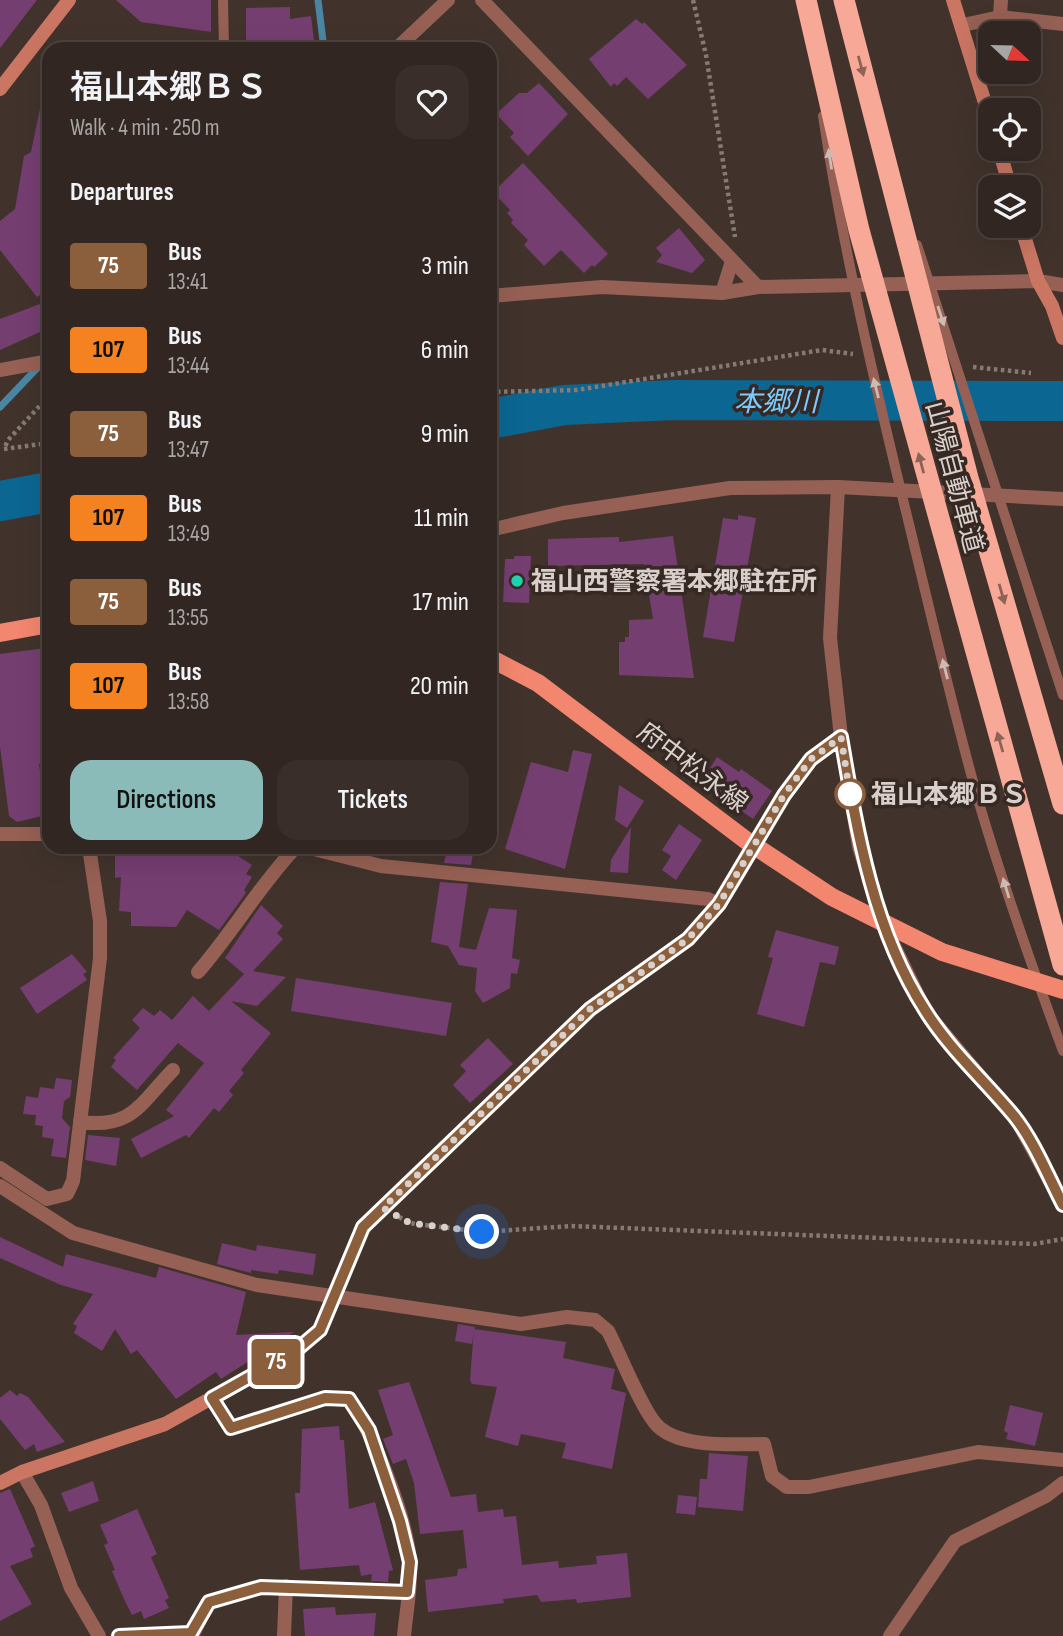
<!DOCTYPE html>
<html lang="en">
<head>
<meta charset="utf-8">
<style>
	:root { --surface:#312621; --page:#392e2a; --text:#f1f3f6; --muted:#a8a5a5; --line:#4c433f; --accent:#8bbbb9 }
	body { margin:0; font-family:"Sofia Sans Condensed","Noto Sans JP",sans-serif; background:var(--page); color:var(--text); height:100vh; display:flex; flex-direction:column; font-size:26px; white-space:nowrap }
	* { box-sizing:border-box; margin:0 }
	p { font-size:23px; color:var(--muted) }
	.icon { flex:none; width:38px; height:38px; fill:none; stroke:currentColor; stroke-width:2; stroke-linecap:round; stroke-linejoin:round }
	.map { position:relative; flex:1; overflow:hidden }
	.panel { position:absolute; left:42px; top:42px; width:455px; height:812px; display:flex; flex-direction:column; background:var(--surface); border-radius:21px; box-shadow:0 7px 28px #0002,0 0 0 2px var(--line) }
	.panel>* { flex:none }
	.badge { padding:0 14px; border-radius:5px; font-size:24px; line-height:46px }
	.needle { width:46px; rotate:112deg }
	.controls { position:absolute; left:978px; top:21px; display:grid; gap:14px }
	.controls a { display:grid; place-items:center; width:63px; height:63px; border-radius:14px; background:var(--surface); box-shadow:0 7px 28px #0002,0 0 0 2px var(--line); font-size:35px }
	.you { position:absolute; width:35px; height:35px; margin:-18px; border:5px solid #fff; border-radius:50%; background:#1a73e8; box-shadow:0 0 0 10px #1a73e833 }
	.map>.badge { position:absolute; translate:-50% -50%; box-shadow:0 0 0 4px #fff }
	h2 { padding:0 28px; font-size:26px; line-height:63px }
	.round { display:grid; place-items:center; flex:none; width:74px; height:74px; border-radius:21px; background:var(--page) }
	.overview { display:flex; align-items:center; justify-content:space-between; height:119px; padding:0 28px }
	h1 { font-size:33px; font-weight:600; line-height:52px }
	.button { display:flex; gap:14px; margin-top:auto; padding:14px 28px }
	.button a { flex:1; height:80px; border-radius:21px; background:var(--accent); color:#111; font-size:28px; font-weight:600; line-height:80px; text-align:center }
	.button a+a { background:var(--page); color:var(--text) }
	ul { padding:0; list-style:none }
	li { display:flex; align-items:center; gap:21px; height:84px; padding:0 28px }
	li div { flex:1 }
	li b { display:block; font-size:26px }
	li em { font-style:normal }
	li .badge { min-width:77px; font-weight:700; text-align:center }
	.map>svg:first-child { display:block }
</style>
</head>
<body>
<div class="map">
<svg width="1063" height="1636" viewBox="0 0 1063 1636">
	<rect width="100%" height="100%" fill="#41332c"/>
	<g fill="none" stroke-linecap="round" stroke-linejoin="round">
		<!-- stream -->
		<g stroke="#4a86a3" stroke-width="7">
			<polyline points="318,0 324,49"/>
			<polyline points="0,407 42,363"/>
		</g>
		<!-- river -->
		<g stroke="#0c6692" stroke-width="40">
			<polyline points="490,419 564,405 673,400 1063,401"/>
			<polyline points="0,501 49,492"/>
		</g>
	</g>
	<!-- building -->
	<g fill="#753e71">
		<polygon points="0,0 37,0 0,48"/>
		<polygon points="116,0 211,0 211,32 141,22"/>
		<polygon points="290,7 290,19 311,16 315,49 246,49 246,8"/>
		<polygon points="636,19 642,24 644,22 687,65 648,99 626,77 617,86 614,83 611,87 589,59"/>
		<polygon points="539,83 568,114 528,156 510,137 514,133 496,114 519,93 527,93"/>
		<polygon points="41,104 49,105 49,288 37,297 0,250 0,221 15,209 24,156 31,152"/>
		<polygon points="523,163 608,254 594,267 592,265 584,273 561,250 544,266 524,245 528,240 511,223 513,220 507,213 510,210 493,192"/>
		<polygon points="679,228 705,260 692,273 656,262 662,255 656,248"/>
		<polygon points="40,304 49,328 0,350 0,319"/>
		<polygon points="738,515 756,518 734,642 703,637 723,518 738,520"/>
		<polygon points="673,536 694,678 619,675 619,642 625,642 625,637 629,637 629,620 653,619 644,564 548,566 548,539 619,537 619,542"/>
		<polygon points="514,556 531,556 529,603 503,602 505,559 514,559"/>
		<polygon points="46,648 49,749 46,749 48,762 39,764 46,815 17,822 9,816 0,746 0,654"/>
		<polygon points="573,750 592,754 565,869 505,849 531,762 568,772"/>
		<polygon points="717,757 739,772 741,769 772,791 753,819 701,783"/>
		<polygon points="619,785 644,801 627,828 615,820"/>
		<polygon points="679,824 702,840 676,880 662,870 671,856 662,850"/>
		<polygon points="631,827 628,873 610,872 611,860"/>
		<polygon points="115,847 224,847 252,865 246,874 252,877 244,890 246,893 219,930 187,910 176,927 131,926 131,912 119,911 121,877 115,878"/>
		<polygon points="448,847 474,847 471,865 444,863"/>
		<polygon points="440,882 468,884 459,947 476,950 489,908 517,910 512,958 520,960 517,974 511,973 510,988 483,1003 475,991 477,968 459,965 448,946 431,942"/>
		<polygon points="261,905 283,926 277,933 283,939 253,971 286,977 257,1006 231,1001 271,1033 241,1070 244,1073 229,1091 233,1095 219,1112 214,1108 189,1138 186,1135 141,1158 131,1139 174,1116 166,1110 204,1063 178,1043 137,1090 111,1067 116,1060 113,1058 140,1028 132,1020 143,1008 154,1016 160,1010 172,1020 193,996 209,1011 244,974 225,958"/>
		<polygon points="776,930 839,947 835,965 820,962 804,1027 757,1014 773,958 768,957"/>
		<polygon points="72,954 87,972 83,974 87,980 37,1014 20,988"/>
		<polygon points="296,978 452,1003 446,1036 291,1011"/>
		<polygon points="488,1038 513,1064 470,1103 453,1085 466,1071 460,1065"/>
		<polygon points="56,1078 72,1080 70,1097 64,1101 62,1118 70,1127 66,1158 51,1156 54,1139 42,1137 43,1126 35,1125 36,1115 23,1114 26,1096 38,1098 40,1087 54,1089"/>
		<polygon points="88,1135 120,1138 116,1166 85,1160"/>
		<polygon points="0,1237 63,1267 66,1254 156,1278 159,1267 246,1292 236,1335 294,1332 221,1379 216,1372 176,1399 137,1350 131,1354 115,1329 102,1351 74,1333 77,1326 73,1324 93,1294 61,1285 0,1258"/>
		<polygon points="222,1243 256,1251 257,1245 316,1254 313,1275 279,1270 278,1274 251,1270 251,1273 217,1264"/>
		<polygon points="458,1324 475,1327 472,1344 455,1341"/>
		<polygon points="474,1329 566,1342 563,1358 615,1369 611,1389 626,1393 612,1469 562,1458 566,1443 521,1434 518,1446 485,1437 497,1387 472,1384 470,1380"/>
		<polygon points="409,1382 451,1497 476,1494 478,1512 503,1509 504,1517 516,1516 522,1565 558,1561 559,1568 597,1564 596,1556 627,1553 631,1597 577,1603 576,1599 541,1602 537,1595 503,1599 504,1603 428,1612 425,1580 457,1576 458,1569 467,1568 463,1530 420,1534 414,1483 406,1459 393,1464 383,1439 393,1435 378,1390"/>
		<polygon points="10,1390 17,1396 20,1393 28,1397 65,1442 37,1452 34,1444 25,1450 0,1419 0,1398"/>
		<polygon points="1010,1405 1043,1413 1035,1446 1006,1439 1008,1433 1004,1431"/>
		<polygon points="339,1426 340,1440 344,1440 349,1509 375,1502 393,1570 389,1571 388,1582 371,1581 372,1574 361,1576 359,1565 300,1570 295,1493 300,1493 302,1429"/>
		<polygon points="709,1453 748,1456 743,1511 698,1507 700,1479 707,1479"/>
		<polygon points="93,1481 99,1501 69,1512 61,1493"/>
		<polygon points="10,1489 35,1546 30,1549 33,1557 10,1566 32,1604 0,1621 0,1493"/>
		<polygon points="678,1495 697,1497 695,1515 676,1513"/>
		<polygon points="137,1509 157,1554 151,1557 169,1598 165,1600 169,1608 144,1619 141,1611 132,1615 124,1599 112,1571 115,1570 104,1545 108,1543 100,1525"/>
		<polygon points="335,1607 336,1615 376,1613 374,1636 305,1636 303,1609"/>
	</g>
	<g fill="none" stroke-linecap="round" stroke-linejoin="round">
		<!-- path -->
		<g stroke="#857a74" stroke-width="4.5" stroke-dasharray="3.5 3.5" stroke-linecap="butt">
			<polyline points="693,0 706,55 735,237"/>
			<polyline points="973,367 1031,373"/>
			<polyline points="490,392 577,390 822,350 853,354"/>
			<polyline points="49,396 8,440 4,449 49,443"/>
			<polyline points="399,1217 409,1223 482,1232 571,1226 1034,1244 1063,1239"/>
		</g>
		<!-- lane -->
		<g stroke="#966054" stroke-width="10">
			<polyline points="223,0 224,49"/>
			<path d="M823 116C844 255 876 389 909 524 931 615 952 706 977 796 1002 882 1032 967 1063 1051"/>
			<polyline points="917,245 1063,695"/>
		</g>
		<!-- street -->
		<g stroke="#966054" stroke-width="14">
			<polyline points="482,0 758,287"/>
			<polyline points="1000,17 1001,0"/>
			<polyline points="963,25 1000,17 1063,24"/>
			<polyline points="396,49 448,0"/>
			<polyline points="722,293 732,261"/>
			<polyline points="490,296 602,287 722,293 758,287 1038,281 1063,285"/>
			<polyline points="0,370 49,361"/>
			<polyline points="838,487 830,638 841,737 859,847 883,923 926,1012 1016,1119 1063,1205"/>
			<polyline points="490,530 563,513 730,488 838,487 1063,499"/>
			<polyline points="0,834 49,834"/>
			<polyline points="306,847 381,866 708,899 719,904"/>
			<path d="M198 972C233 932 259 886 296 847"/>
			<path d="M80 1122C132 1129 140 1104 173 1070"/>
			<polyline points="0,1168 47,1199 67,1194 73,1181 100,958 100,921 89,847"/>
			<path d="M0 1186 73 1233 257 1285 521 1324 567 1317 595 1320 608 1331C620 1354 640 1405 655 1423 676 1449 734 1444 764 1444L772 1476 787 1487H809L978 1452 1063 1460"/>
			<path d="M212 1398 231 1428 325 1398 349 1399C375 1438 405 1513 410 1560 412 1582 406 1613 404 1636"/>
			<polyline points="22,1472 41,1505 71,1588 99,1636"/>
			<polyline points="119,1636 191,1633"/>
			<polyline points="192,1636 209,1602 261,1587 407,1592"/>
			<polyline points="284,1636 286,1586"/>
			<polyline points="890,1636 955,1541 1046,1496 1063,1483"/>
		</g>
		<!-- secondary -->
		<g stroke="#cb7663" stroke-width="14">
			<polyline points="953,0 990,119"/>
			<polyline points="0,89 69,0"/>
			<polyline points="999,149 1010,187"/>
			<polyline points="1021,226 1038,281 1052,306 1063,338"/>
			<polyline points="0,1483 22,1472 165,1424 294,1352 320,1330 363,1227 590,1009 688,939 719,904 784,795 811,759 841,737"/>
		</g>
		<!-- primary -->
		<g stroke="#f3866e" stroke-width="18">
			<polyline points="0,633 49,624"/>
			<polyline points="490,658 538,683 747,841 832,897 942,952 1063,990"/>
		</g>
		<!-- highway -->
		<g stroke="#f8a896" stroke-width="21">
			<polyline points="806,0 859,230 1063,965"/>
			<polyline points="844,0 968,478 1063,804"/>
		</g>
	</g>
	<!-- one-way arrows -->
	<defs><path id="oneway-solid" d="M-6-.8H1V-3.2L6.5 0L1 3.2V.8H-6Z" transform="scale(1.75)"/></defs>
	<g fill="#8d6257">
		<use href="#oneway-solid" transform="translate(861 66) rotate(75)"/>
		<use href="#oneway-solid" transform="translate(921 463) rotate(-105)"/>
		<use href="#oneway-solid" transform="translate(1002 594) rotate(74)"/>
		<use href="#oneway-solid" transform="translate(1000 742) rotate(-106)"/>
	</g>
	<g fill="#ccbab4">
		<use href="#oneway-solid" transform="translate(830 159) rotate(-99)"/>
		<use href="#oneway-solid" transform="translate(941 316) rotate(72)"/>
		<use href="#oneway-solid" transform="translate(876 388) rotate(-104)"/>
		<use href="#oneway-solid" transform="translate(945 669) rotate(-104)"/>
		<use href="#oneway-solid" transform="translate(1006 888) rotate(-107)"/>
	</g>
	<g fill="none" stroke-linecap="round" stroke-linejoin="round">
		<!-- line casing -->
		<g stroke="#fff" stroke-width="16">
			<path id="line" d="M119 1636 191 1633 209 1602 261 1587 407 1592 410 1562 400 1521 369 1430 349 1399 325 1398 231 1428 212 1398 294 1352 320 1330 363 1227 590 1009 688 939 719 904 784 795 811 759 841 737C857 831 873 929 925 1010 949 1049 985 1081 1014 1116 1034 1141 1048 1176 1063 1205"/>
		</g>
		<!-- line -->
		<use href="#line" stroke="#8b5e3c" stroke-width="10"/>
		<!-- walk -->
		<polyline stroke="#d9d0cc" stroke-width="7" stroke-dasharray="0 12.6" points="482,1232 410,1223 383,1208 590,1009 688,939 719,904 784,795 811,759 841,737 850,794"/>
	</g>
	<!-- markers -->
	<circle fill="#1ed5b1" stroke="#362923" stroke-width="2.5" cx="517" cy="581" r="7"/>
	<circle fill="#fff" stroke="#8b5e3c" stroke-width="3.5" cx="850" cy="794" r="14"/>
	<g text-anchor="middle" stroke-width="7" stroke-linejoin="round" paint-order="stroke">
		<!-- street labels -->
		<g font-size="26" fill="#d9d0cc" stroke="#362923">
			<text transform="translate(955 477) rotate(75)" y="9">山陽自動車道</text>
			<text transform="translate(693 767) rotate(37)" y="9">府中松永線</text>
		</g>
		<!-- poi labels -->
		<g font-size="26" font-weight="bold" fill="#d9d0cc" stroke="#362923" text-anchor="start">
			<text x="531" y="590">福山西警察署本郷駐在所</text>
		</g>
		<!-- stop labels -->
		<g font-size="26" font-weight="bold" fill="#d9d0cc" stroke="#362923" text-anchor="start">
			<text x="871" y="803">福山本郷ＢＳ</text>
		</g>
		<!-- water labels -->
		<g font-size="28" font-style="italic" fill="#7acafd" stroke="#362923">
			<text x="776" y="411">本郷川</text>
		</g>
	</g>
</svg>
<div class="controls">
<a><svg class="needle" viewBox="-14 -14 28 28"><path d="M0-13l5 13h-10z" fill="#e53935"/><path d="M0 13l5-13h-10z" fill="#a8a5a5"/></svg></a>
<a><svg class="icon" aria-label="locate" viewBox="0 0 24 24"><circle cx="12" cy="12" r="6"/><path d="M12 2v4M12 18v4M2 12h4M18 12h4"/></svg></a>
<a><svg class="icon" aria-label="layers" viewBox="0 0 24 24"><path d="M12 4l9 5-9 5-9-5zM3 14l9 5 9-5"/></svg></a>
</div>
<div class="you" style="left:482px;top:1232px"></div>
<b class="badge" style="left:276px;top:1362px;background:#8b5e3c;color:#fff">75</b>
<section class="panel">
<div class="overview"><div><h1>福山本郷ＢＳ</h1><p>Walk · 4 min · 250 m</p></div><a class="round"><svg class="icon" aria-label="heart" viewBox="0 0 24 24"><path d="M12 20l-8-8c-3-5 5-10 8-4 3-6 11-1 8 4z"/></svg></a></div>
<h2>Departures</h2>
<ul>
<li><span class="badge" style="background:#8b5e3c;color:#fff">75</span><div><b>Bus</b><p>13:41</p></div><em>3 min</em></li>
<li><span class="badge" style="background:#f58220;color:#111">107</span><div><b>Bus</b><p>13:44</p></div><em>6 min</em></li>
<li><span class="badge" style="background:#8b5e3c;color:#fff">75</span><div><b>Bus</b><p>13:47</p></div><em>9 min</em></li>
<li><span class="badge" style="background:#f58220;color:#111">107</span><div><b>Bus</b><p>13:49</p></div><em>11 min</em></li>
<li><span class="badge" style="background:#8b5e3c;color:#fff">75</span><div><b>Bus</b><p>13:55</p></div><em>17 min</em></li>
<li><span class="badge" style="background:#f58220;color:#111">107</span><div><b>Bus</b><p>13:58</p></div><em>20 min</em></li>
</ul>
<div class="button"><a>Directions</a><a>Tickets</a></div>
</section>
</div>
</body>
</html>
